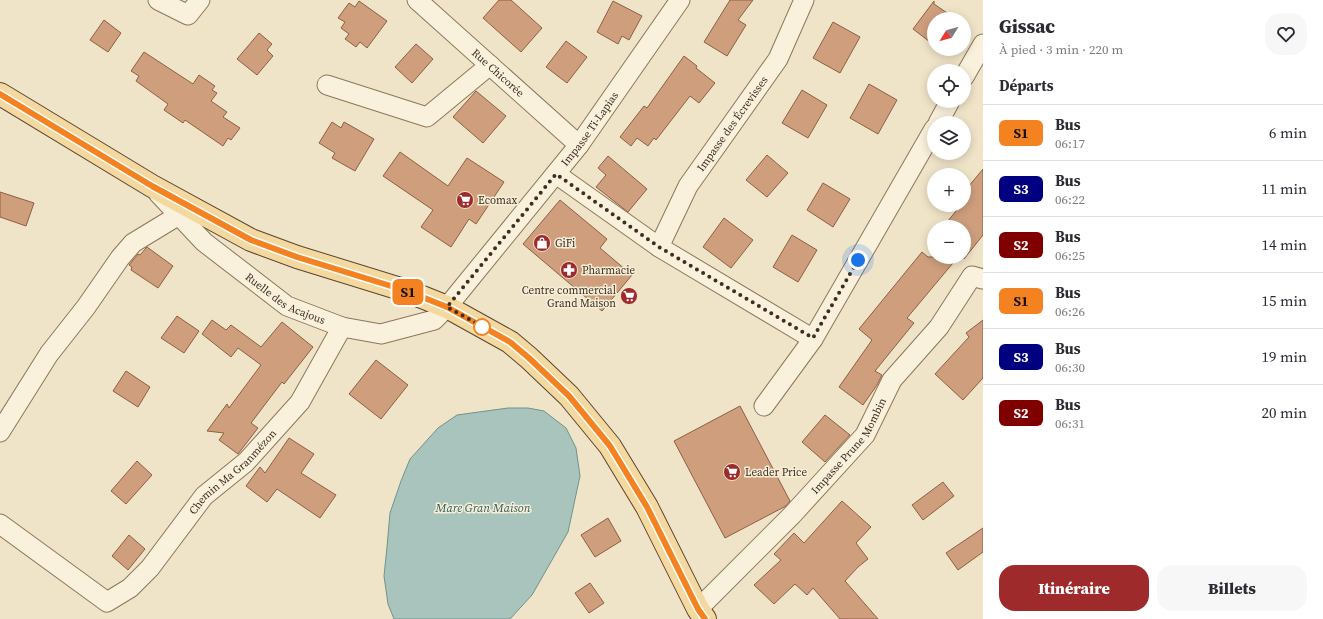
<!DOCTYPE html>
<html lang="fr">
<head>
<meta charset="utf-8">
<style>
	:root { --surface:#fff; --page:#f7f7f7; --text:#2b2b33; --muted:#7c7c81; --line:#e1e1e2; --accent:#9e2a2b }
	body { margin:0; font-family:"Source Serif 4",serif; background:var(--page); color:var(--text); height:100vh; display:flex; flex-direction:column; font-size:15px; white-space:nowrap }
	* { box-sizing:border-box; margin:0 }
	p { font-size:13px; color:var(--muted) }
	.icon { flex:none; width:22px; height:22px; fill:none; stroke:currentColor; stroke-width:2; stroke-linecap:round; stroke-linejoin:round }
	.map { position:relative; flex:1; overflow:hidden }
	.drawer { display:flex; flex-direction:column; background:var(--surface); width:340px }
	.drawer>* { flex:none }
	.badge { padding:0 8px; border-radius:6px; font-size:14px; line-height:26px }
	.needle { width:26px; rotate:233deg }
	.controls { position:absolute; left:927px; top:12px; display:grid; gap:8px }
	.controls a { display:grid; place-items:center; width:44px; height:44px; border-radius:50%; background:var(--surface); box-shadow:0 2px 10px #0003; font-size:20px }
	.you { position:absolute; width:20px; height:20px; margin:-10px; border:3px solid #fff; border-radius:50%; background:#1a73e8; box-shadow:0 0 0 6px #1a73e833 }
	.map>.badge { position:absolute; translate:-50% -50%; box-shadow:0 0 0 2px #fff }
	h2 { padding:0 16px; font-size:15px; line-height:36px }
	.round { display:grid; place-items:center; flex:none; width:42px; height:42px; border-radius:16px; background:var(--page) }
	.headline { display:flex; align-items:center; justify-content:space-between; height:68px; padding:0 16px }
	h1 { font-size:19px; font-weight:800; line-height:30px }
	.cta { display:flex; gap:8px; margin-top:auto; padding:8px 16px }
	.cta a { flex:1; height:46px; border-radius:16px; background:var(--accent); color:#fff; font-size:16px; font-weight:800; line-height:46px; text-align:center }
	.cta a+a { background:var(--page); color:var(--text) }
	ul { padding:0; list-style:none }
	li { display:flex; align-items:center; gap:12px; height:56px; padding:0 16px; border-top:1px solid var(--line) }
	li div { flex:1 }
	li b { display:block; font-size:15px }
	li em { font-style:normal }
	li .badge { min-width:44px; font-weight:700; text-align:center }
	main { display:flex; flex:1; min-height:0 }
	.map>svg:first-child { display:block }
</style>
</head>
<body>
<main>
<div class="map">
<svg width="983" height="619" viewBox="0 0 983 619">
	<rect width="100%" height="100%" fill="#f0e4c8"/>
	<!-- water -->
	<polygon fill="#a9c4bc" stroke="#6f938a" points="508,408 528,408 544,411 566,428 576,448 580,476 568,532 532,595 510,619 394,619 388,604 384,576 387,547 390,513 401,481 410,459 438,428 457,415"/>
	<!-- building -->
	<g fill="#cf9f7d" stroke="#8d5f41">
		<polygon points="499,0 511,0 542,28 521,52 483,18"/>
		<polygon points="730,0 753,0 738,20 746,25 727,56 704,42"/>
		<polygon points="359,1 387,21 367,48 360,42 356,47 345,39 349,34 341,28 345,22 338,18 349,3 355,7"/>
		<polygon points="613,1 642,16 629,40 622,36 618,44 597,32"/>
		<polygon points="934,1 934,4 956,19 934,19 934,45 913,29"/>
		<polygon points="104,20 121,33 108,52 90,40"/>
		<polygon points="833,22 860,37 840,73 813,58"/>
		<polygon points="259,33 272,44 267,50 273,56 257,75 237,59"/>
		<polygon points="566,41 587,57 567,83 546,67"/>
		<polygon points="416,44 433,59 412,83 395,67"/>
		<polygon points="144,52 193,84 199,75 215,86 212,90 217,93 211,101 227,112 223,117 240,128 231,140 228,138 223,146 185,120 183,123 164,110 168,104 136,81 139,76 131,71"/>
		<polygon points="684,56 697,66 696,68 715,83 699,103 690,96 656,140 654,138 648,146 637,138 631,146 620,137 644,106 647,108"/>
		<polygon points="869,84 897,100 878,134 850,118"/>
		<polygon points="802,90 827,105 808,138 782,123"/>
		<polygon points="476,91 506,116 483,143 453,117"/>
		<polygon points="332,122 341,128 344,122 374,139 355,171 332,158 335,153 319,143"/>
		<polygon points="400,152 448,186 467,158 504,182 476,224 469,219 451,247 421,227 433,210 383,176"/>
		<polygon points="767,155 788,173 767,197 746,180"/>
		<polygon points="608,156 647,189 628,212 596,187 606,175 598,168"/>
		<polygon points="983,169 983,235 964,259 964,227 943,227 961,205 964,205 964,192"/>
		<polygon points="823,183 850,199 833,227 807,210"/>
		<polygon points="0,192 34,203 26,226 0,217"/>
		<polygon points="560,200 607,239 600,248 632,275 602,311 523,244"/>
		<polygon points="724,218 753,240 731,268 703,247"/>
		<polygon points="792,235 817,250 798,282 773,267"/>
		<polygon points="147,247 173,266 158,288 131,270 132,267 129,265 138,254 140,255"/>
		<polygon points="922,252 928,257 958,257 907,318 914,323 875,371 882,375 877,385 863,405 839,387 872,340 859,329"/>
		<polygon points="177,316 199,331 184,353 161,338"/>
		<polygon points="212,320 226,330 231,325 261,347 282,322 313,347 284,384 282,382 251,423 258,428 238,454 219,440 224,433 207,431 227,404 229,408 261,365 238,348 231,357 202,334"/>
		<polygon points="983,320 983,378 963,400 935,374 969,337 966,333"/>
		<polygon points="376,360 408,385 381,419 349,394"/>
		<polygon points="126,371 150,387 138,407 113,391"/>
		<polygon points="740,406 790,501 786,506 725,538 674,441"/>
		<polygon points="825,415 850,435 825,462 802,442"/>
		<polygon points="289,438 314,454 301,473 336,495 320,518 277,489 267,502 246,486 260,467 265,473"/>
		<polygon points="137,461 152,475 126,504 111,491"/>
		<polygon points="943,482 954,496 923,520 912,505"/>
		<polygon points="842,501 871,527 856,543 868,559 858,567 845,581 878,619 840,619 813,588 807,595 795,584 774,604 754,585 781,560 774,554 794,533 804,543"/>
		<polygon points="608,518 621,541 595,557 581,535"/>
		<polygon points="983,528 983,552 958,570 946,553"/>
		<polygon points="129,535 145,549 128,570 112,556"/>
		<polygon points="590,583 604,603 589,613 575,593"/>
	</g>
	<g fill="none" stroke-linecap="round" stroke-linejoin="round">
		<!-- minor casing -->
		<g stroke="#8d765c" stroke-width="21">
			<g id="minor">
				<polyline points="158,0 188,15 200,0"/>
				<path id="s1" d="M417 0 579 145"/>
				<polyline points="964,77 983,44"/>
				<polyline points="327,85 427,117 490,65"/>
				<polyline points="938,123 950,101"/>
				<polyline points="556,174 659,247 813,339"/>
				<path id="s2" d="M158 193 204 242 287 306 342 327 381 334 434 320 447 307 579 145 680 0"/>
				<path id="s3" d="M659 247 688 186 778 59 804 0"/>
				<polyline points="764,406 813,339 934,129"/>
				<polyline points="0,432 49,354 86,307 120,258 133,243 179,215"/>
				<path id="s4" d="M0 524 107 602 130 588 150 568 204 496 246 462 300 402 342 327"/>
				<path id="s5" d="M698 609 792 515 865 435 892 380 939 327 972 276 983 279"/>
			</g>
		</g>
		<!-- primary casing -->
		<g stroke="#5b4430" stroke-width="24">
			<polyline id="primary" points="0,94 152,186 251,240 297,257 407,291 447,307 510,342 529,358 569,396 610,446 647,507 698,609 705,619"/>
		</g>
		<!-- minor -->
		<use href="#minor" stroke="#faf1dc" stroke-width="19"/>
		<!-- primary -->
		<use href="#primary" stroke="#f3d9a0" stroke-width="22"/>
	</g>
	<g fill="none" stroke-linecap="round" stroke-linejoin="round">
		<!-- line casing -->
		<g stroke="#fff" stroke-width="9">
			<polyline id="line" points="0,94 152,186 251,240 297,257 407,291 447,307 510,342 529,358 569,396 610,446 647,507 698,609 705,619"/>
		</g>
		<!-- line -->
		<use href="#line" stroke="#f58220" stroke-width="6"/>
		<!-- walk -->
		<polyline stroke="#3d2e20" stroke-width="4" stroke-dasharray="0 7.2" points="482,327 485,328 447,307 556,174 659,247 813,338 858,260"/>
	</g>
	<!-- icons -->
	<defs>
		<g id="supermarket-disc" transform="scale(0.9)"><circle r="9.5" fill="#9e2a2b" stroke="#f7eed8"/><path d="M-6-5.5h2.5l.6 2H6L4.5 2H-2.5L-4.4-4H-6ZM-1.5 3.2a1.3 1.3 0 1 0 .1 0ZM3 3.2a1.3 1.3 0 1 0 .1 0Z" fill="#fff"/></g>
		<g id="shop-disc" transform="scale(0.9)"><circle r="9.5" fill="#9e2a2b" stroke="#f7eed8"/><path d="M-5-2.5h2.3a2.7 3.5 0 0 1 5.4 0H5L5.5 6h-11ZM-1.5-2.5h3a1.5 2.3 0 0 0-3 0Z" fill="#fff"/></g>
		<g id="pharmacy-disc" transform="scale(0.9)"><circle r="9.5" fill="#9e2a2b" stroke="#f7eed8"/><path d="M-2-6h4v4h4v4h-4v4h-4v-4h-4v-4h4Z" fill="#fff"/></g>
	</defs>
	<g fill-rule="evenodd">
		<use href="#supermarket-disc" x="465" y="200"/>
		<use href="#shop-disc" x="542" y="243"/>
		<use href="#pharmacy-disc" x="569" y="270"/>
		<use href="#supermarket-disc" x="629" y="296"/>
		<use href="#supermarket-disc" x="732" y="472"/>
	</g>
	<!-- markers -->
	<circle fill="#fff" stroke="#f58220" stroke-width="2" cx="482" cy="327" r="8"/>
	<g text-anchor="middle" stroke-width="3" stroke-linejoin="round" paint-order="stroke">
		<!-- street labels -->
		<g font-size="11" fill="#3d2e20" stroke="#f7eed8">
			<text dy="4" stroke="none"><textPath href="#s1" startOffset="109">Rue Chicorée</textPath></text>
			<text dy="4" stroke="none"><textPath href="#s3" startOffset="144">Impasse des Écrevisses</textPath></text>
			<text dy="4" stroke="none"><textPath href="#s2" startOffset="572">Impasse Ti-Lapias</textPath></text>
			<text dy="4" stroke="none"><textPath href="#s2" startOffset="167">Ruelle des Acajous</textPath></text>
			<text dy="4" stroke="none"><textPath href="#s5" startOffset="223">Impasse Prune Mombin</textPath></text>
			<text dy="4" stroke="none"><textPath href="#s4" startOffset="315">Chemin Ma Granmézon</textPath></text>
		</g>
		<!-- poi labels -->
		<g font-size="11" fill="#3d2e20" stroke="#f7eed8" text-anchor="start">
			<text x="478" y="204">Ecomax</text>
			<text x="555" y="247">GiFi</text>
			<text x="582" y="274">Pharmacie</text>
			<text x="616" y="294" text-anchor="end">Centre commercial<tspan x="616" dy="13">Grand Maison</tspan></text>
			<text x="745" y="476">Leader Price</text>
		</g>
		<!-- water labels -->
		<g font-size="12" font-style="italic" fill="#2f5d5a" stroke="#f7eed8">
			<text x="483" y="512">Mare Gran Maison</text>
		</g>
	</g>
</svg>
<div class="controls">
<a><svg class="needle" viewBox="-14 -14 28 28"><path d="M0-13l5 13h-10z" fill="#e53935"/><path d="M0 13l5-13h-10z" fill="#7c7c81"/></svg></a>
<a><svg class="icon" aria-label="locate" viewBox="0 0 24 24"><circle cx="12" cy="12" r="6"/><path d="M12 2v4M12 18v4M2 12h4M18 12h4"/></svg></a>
<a><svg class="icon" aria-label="layers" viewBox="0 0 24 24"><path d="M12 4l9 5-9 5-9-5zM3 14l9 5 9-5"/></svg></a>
<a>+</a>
<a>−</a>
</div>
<div class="you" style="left:858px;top:260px"></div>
<b class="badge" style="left:408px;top:292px;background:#f58220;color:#111">S1</b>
</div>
<section class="drawer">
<div class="headline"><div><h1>Gissac</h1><p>À pied · 3 min · 220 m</p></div><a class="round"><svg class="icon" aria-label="heart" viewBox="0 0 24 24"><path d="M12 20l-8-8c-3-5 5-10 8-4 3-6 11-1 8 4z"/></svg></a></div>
<h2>Départs</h2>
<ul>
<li><span class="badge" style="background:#f58220;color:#111">S1</span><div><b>Bus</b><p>06:17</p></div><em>6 min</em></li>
<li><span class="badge" style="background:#000080;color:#fff">S3</span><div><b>Bus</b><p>06:22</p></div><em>11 min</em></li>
<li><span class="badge" style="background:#800000;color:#fff">S2</span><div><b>Bus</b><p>06:25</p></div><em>14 min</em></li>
<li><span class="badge" style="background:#f58220;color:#111">S1</span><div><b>Bus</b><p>06:26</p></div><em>15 min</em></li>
<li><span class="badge" style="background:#000080;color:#fff">S3</span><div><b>Bus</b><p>06:30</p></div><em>19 min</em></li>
<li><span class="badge" style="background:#800000;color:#fff">S2</span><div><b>Bus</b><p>06:31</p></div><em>20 min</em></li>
</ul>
<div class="cta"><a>Itinéraire</a><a>Billets</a></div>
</section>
</main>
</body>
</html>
